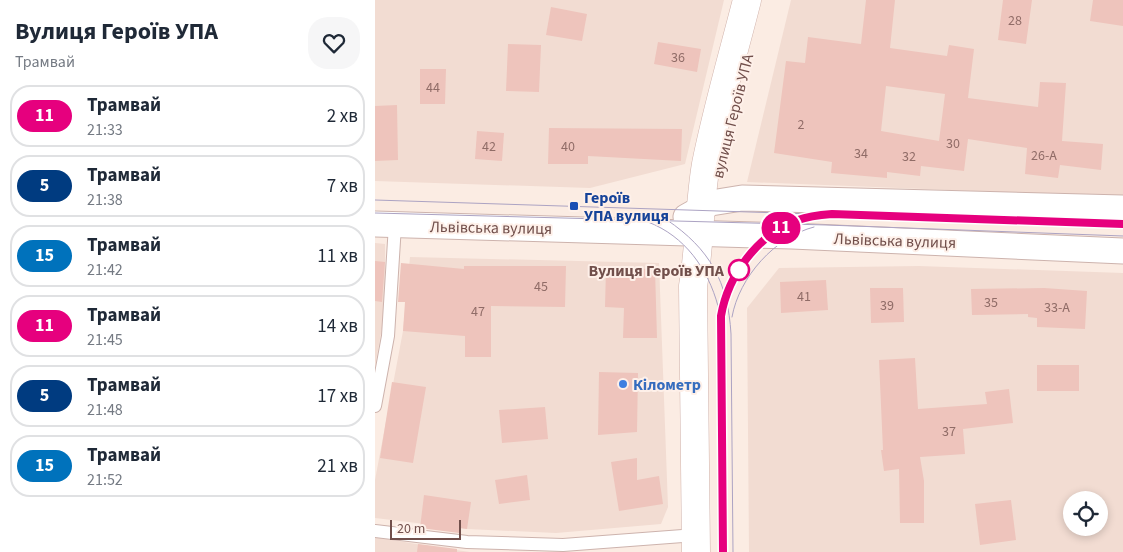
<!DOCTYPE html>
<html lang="uk">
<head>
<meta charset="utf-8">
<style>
	:root { --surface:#fff; --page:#f6f6f7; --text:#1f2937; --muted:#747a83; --line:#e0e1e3 }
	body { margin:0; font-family:"Source Sans 3",sans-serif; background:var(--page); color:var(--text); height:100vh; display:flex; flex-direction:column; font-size:19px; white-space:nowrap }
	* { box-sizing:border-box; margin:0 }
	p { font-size:16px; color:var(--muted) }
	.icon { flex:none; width:28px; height:28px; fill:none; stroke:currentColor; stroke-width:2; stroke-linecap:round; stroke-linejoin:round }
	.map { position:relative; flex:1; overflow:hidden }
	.panel { display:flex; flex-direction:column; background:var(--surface); width:375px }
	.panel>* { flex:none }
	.badge { padding:0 10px; border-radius:16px; font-size:18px; line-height:32px }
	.buttons { position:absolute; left:688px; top:491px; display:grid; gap:10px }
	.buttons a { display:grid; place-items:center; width:45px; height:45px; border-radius:50%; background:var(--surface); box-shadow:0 2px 8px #0003; font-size:25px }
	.scale { position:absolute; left:15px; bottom:12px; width:71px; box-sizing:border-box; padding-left:5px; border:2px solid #714f4b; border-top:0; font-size:14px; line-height:18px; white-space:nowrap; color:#714f4b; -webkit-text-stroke:4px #fef0e9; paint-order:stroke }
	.map>.badge { position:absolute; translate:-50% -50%; box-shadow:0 0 0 2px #fff }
	.round { display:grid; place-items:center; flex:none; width:52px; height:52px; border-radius:20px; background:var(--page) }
	.headline { display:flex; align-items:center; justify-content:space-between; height:85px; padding:0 15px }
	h1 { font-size:24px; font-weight:700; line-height:38px }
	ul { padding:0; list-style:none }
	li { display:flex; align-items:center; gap:15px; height:62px; margin:0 10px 8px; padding:0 5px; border:2px solid var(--line); border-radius:20px }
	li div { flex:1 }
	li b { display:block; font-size:19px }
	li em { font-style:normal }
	li .badge { min-width:55px; font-weight:700; text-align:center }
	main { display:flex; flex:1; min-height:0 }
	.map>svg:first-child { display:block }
</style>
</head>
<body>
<main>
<section class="panel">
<div class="headline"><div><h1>Вулиця Героїв УПА</h1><p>Трамвай</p></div><a class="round"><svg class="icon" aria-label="heart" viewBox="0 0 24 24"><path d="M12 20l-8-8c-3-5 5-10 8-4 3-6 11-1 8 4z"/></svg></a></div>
<ul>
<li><span class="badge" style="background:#e6007e;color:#fff">11</span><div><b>Трамвай</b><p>21:33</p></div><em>2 хв</em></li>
<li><span class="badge" style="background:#003b80;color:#fff">5</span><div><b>Трамвай</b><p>21:38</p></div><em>7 хв</em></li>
<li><span class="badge" style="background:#0072bc;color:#fff">15</span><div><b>Трамвай</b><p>21:42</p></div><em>11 хв</em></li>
<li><span class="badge" style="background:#e6007e;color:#fff">11</span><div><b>Трамвай</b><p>21:45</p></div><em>14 хв</em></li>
<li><span class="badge" style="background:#003b80;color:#fff">5</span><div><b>Трамвай</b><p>21:48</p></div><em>17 хв</em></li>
<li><span class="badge" style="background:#0072bc;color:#fff">15</span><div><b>Трамвай</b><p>21:52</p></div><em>21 хв</em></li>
</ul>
</section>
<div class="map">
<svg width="748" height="552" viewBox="0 0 748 552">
	<rect width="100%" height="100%" fill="#fbece3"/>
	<!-- residential -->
	<g fill="#f2dcd2" fill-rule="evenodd">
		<polygon points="0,0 349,0 310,164 215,188 0,181"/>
		<polygon points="416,0 748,0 748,197 372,182"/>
		<polygon points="0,243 10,244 10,312 0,366"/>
		<polygon points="35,257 284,263 293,507 286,524 181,533 92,529 0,518 0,480 28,331"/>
		<path d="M544 266 748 273V552H374L372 308 404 268ZM696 500H724V528H696Z"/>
		<polygon points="0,537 41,544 95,552 0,552"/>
	</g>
	<!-- building -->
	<g fill="#eec4bc" fill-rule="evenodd">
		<path d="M491 0H520L515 48 572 56 574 45 599 49 593 98 663 107 665 82 691 83 687 141 728 144 726 170 685 165 683 178 650 174 652 148 593 139 589 171 546 166 545 176 512 172V178L456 173 457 162 399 153 411 61 430 63 433 37 486 44ZM511 86 570 94 564 141 506 131Z"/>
		<polygon points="628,0 657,0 651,44 623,40"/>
		<polygon points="718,0 748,0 748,26 715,21"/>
		<polygon points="176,7 212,14 207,41 171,35"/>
		<polygon points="283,42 326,49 322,72 279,64"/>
		<polygon points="133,44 166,45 164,92 131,91"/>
		<polygon points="45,69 71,69 70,104 45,104"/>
		<polygon points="22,105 23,160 0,161 0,106"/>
		<polygon points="174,128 307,129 306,161 213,156 213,164 173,164"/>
		<polygon points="102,131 129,133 127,161 100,159"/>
		<polygon points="0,261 10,262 7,302 0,301"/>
		<polygon points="26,263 89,269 89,266 191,266 190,307 116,306 116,357 90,357 90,336 28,331 30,302 23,302"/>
		<polygon points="231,268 280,269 282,338 248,338 249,308 230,307"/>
		<polygon points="451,280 453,310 406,313 405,282"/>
		<polygon points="495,288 528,288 529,322 496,323"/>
		<polygon points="669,288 712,291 710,329 662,327 662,318 653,317 653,314 597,315 596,289"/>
		<polygon points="540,358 543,409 612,404 610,392 634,389 638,423 588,429 590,454 545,457 549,481 549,523 525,523 524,469 509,471 506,450 508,450 504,360"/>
		<rect x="662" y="365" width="42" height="26"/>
		<polygon points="224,372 263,373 262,432 223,435"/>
		<polygon points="17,382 51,387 38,463 5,458"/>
		<polygon points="170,407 173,439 127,443 124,410"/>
		<polygon points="262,458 262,480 284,476 288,504 244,511 236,462"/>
		<polygon points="152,475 155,500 124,504 120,480"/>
		<polygon points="49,495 96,502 92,529 85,528 84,533 45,528"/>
		<polygon points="636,500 641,540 605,545 600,504"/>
		<polygon points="43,544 82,549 82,552 42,552"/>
	</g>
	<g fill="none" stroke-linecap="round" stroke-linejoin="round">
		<!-- lane casing -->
		<g stroke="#cdb3ad" stroke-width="14">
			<g id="lane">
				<polyline points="0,406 13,336 20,225"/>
				<polyline points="0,531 92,542 188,545 321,535"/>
			</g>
		</g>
		<!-- street casing -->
		<g stroke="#cdb3ad" stroke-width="27">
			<g id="street">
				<polyline points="311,217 336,203 367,198 748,208"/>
				<polyline points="0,224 417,236 748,251"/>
			</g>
		</g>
		<!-- secondary casing -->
		<g stroke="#d0b2ab" stroke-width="29">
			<path id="secondary" d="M321 552 318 286C325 246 324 205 331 164 342 109 358 55 372 0"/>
		</g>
		<!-- lane -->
		<use href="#lane" stroke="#fff" stroke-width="12"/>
		<!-- street -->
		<use href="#street" stroke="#fff" stroke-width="25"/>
		<!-- secondary -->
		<use href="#secondary" stroke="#fff" stroke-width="28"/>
		<!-- tram -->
		<g stroke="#aca3c3" stroke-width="1">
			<polyline points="0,200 748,224"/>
			<polyline points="0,213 451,225 748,236"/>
			<path d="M292 220C335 249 353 282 356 334L358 552"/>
			<path d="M273 222C310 236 333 269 343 306L348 552"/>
			<path d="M350 298C359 266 385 240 414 224"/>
			<path d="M357 317C364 277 400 237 439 227"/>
		</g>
	</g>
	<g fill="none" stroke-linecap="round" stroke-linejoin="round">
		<!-- line casing -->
		<g stroke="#fff" stroke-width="11">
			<path id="line" d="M348 552 346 316C353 275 383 234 423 220 434 216 445 215 457 214L748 224"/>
		</g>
		<!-- line -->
		<use href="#line" stroke="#e6007e" stroke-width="8"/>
	</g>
	<!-- markers -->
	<rect fill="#1a4fb4" stroke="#fef0e9" stroke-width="2" x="194" y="201" width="10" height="10" rx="2.5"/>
	<circle fill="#fff" stroke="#e6007e" stroke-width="2.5" cx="364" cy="270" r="10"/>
	<circle fill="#3f7fe0" stroke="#fef0e9" stroke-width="2" cx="248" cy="384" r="5"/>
	<g text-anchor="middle" stroke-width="4" stroke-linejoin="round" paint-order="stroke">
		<!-- number labels -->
		<g font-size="14" fill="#906c67">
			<text x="640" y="25">28</text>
			<text x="303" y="62">36</text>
			<text x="58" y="92">44</text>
			<text x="426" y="129">2</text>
			<text x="578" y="148">30</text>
			<text x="114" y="151">42</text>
			<text x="193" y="151">40</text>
			<text x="486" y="158">34</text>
			<text x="669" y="160">26-А</text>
			<text x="534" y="161">32</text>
			<text x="166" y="291">45</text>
			<text x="429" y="301">41</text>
			<text x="616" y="307">35</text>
			<text x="512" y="310">39</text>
			<text x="682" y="312">33-А</text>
			<text x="103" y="316">47</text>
			<text x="574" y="436">37</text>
		</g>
		<!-- street labels -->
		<g font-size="16" fill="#714f4b" stroke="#fef0e9">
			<text transform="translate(357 116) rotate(-76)" y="6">вулиця Героїв УПА</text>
			<text transform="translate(116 227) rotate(1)" y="6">Львівська вулиця</text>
			<text transform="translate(520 240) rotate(2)" y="6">Львівська вулиця</text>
		</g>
		<!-- transit labels -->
		<g font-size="16" font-weight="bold" fill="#164399" stroke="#fef0e9" text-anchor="start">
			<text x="209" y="203">Героїв<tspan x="209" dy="18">УПА вулиця</tspan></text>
		</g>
		<!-- stop labels -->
		<g font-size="16" font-weight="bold" fill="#714f4b" stroke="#fef0e9" text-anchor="end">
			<text x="349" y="276">Вулиця Героїв УПА</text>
		</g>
		<!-- shop labels -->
		<g font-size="16" font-weight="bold" fill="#366cbe" stroke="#fef0e9" text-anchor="start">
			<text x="258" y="390">Кілометр</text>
		</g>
	</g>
</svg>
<div class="buttons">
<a><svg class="icon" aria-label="locate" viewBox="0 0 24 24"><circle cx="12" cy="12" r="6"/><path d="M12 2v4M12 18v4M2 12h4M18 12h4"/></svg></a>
</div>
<div class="scale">20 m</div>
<b class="badge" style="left:406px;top:228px;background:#e6007e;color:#fff">11</b>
</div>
</main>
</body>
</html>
